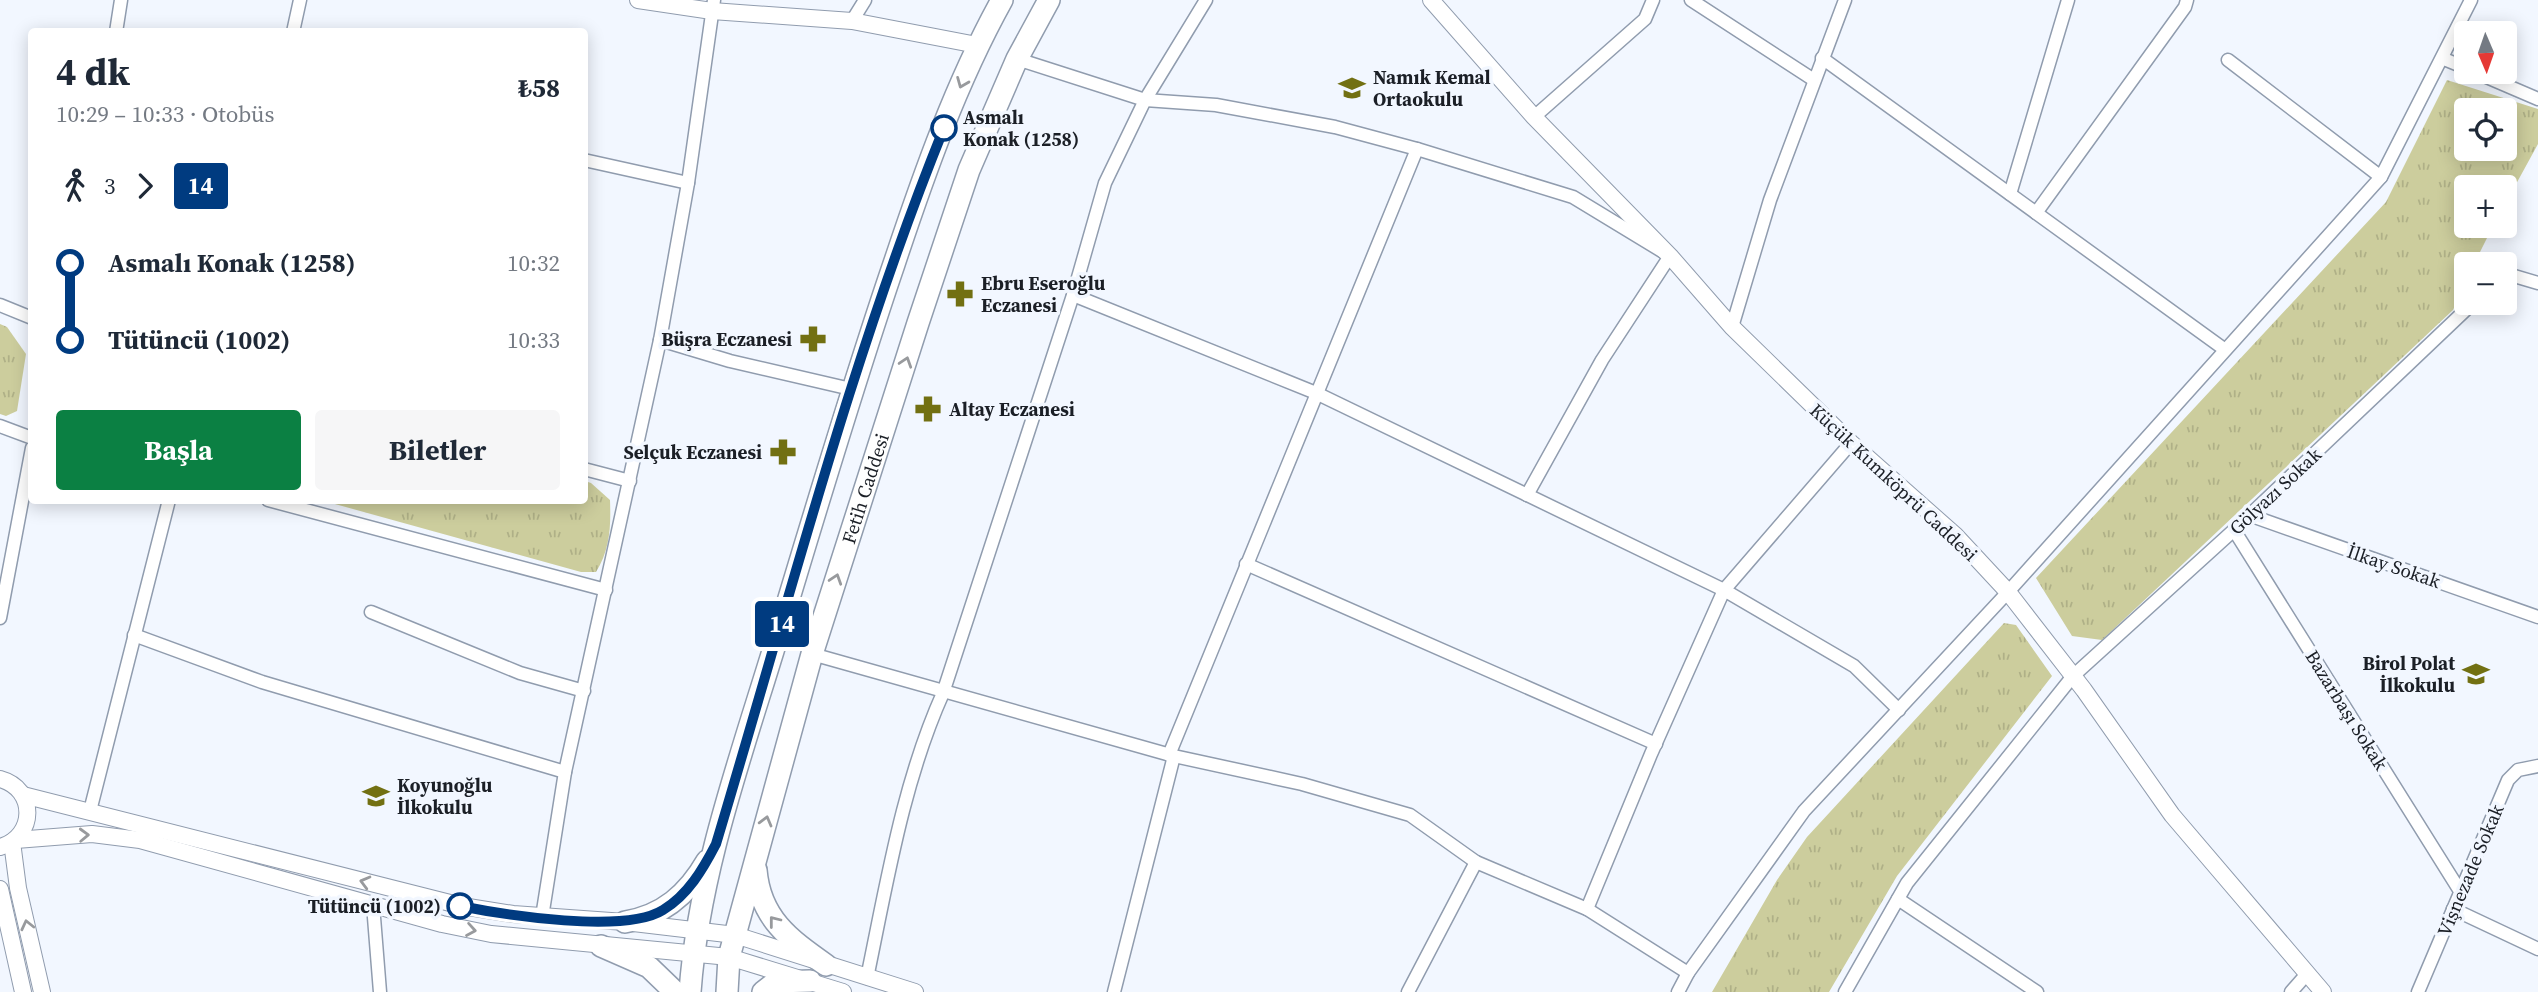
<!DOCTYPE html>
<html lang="tr">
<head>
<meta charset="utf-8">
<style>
	:root { --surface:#fff; --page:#f6f6f7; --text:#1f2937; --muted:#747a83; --accent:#0b8043 }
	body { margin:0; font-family:"Source Serif 4",serif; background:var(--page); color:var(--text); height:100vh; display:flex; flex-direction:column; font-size:26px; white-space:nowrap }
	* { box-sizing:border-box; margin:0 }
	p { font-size:23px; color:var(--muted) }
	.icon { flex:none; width:38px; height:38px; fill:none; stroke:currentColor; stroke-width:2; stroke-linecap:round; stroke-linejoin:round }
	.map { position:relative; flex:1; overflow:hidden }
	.details { position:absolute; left:28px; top:28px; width:560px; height:476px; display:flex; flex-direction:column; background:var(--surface); border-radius:7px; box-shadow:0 4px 18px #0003 }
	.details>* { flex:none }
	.badge { padding:0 14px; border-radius:5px; font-size:24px; line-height:46px }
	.needle { width:46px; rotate:178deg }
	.buttons { position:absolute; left:2454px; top:21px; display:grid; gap:14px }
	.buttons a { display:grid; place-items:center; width:63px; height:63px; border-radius:7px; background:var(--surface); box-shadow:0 4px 18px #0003; font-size:35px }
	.map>.badge { position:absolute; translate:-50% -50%; box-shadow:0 0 0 4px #fff }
	.legs { display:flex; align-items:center; gap:10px; height:77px; padding:0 28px; font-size:23px }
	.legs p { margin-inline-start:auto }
	.headline { display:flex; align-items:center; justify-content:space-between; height:119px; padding:0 28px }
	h1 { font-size:38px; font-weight:700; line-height:52px }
	.button { display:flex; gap:14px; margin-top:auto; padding:14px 28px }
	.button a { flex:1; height:80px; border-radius:7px; background:var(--accent); color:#fff; font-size:28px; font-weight:700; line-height:80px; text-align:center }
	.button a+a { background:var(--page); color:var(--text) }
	ul { padding:0 28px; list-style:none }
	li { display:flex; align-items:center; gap:24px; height:77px; font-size:26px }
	li i { display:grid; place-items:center; width:10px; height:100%; margin:0 9px; background:currentColor }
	li i::after { content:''; width:18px; height:18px; margin:-9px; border:5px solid; border-radius:50%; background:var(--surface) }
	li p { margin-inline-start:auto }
	li:first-child i { background:linear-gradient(#0000 50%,currentColor 0) }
	li:last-child i { background:linear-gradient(currentColor 50%,#0000 0) }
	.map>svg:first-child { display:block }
</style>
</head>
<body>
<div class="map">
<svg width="2538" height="992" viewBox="0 0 2538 992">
	<defs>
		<pattern id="park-tufts" width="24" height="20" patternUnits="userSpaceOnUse" patternTransform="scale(1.75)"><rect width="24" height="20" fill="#cccd9d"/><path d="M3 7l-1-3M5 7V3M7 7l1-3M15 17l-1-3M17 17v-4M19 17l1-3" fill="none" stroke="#afb087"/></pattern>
	</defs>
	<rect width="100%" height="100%" fill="#f2f7ff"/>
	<!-- park -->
	<g fill="url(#park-tufts)" fill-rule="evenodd">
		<path d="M2447 80 2538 109V144L2504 206V187H2466V226H2493L2474 264H2466V282L2453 310 2102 640 2072 636 2036 578 2386 202ZM2466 110H2504V149H2466Z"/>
		<polygon points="0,324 7,327 26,354 17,411 6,416 0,414"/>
		<path d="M585 481 591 483 610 500C611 527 610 549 596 572H581L324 501 584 500Z"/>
		<polygon points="2004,623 2016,625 2052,676 1897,876 1829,992 1712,992 1777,880 1807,837"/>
	</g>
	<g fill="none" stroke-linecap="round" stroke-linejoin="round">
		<!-- minor casing -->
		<g stroke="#909cae" stroke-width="15">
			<g id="minor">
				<polyline points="1691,0 1814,80"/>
				<polyline points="852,21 865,0"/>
				<polyline points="116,32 121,0"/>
				<polyline points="293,32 300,0"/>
				<polyline points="1822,58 2224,349"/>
				<polyline points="1017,59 1145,100 1216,105 1335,127 1417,149 1573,197 1670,256 1602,360 1527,495"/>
				<polyline points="2444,59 2466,68"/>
				<polyline points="2228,60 2381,177"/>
				<polyline points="2475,72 2538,99"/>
				<polyline points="1534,117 1645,19 1653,0"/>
				<polyline points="584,160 688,183"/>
				<polyline points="2010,194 2068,0"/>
				<polyline points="2036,213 2185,7 2187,0"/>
				<polyline points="2504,273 2538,283"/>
				<polyline points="1073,295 1316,393 1724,590 1854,666 1899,710"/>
				<polyline points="0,305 32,318"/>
				<polyline points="1732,327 1770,200 1845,0"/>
				<polyline points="660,340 730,361 851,389"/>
				<polyline points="0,426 32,438"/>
				<polyline points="584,469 630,481"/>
				<polyline points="268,500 606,590"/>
				<polyline points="2249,515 2538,617"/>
				<polyline points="2234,530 2460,891"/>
				<polyline points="1246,564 1656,744"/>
				<polyline points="371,612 520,673 584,691"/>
				<polyline points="0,618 32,448"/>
				<polyline points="134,635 262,682 565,772"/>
				<polyline points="812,654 1174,756 1302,784 1410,815 1476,862 1587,909 1688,973"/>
				<polyline points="1169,755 1417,149"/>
				<polyline points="90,811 169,500"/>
				<polyline points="1898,899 2037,992"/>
				<polyline points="373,905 380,992"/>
				<polyline points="1587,909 1651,754 1724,590 1851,443"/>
				<polyline points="2453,909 2538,949"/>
				<polyline points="542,917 565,772 660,340 688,183 714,0"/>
				<path d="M867 978C887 882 903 782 943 693L1073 295 1105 183 1145 100 1206 0"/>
				<polyline points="1114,992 1174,756"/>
				<polyline points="1408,992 1476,862"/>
				<polyline points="1678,992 1688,973 1804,811 2008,592 2381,177 2471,0"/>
				<polyline points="1845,992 1907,883 2073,676 2234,530 2473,303"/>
				<polyline points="2291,992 2306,975"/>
				<polyline points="2418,992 2508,780 2518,770 2538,766"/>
			</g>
		</g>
		<!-- tertiary casing -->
		<g stroke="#909cae" stroke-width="18">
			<g id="tertiary">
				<polyline points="638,0 712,11 852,21 977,45"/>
				<polyline points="1431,0 1534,117 1670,256 1732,327 1851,443 1955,535 2008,592 2084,690 2172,815 2323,992"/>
				<path d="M0 779C37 789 36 837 0 847"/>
				<polyline points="23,795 462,906 513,914 625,922 735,935 915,992"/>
				<polyline points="16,840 92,834 140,840 442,924 491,934 729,957 843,992"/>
				<polyline points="12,842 18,888 42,992"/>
				<polyline points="0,889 23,992"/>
			</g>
		</g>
		<!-- primary casing -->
		<g stroke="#909cae" stroke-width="24">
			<g id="primary">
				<path d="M756 870C760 918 789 939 826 965"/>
				<path d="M625 922C663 916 688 894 707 861"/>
				<polyline points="601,946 649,967 675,992"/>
				<path d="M690 992C699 865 747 740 783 618 819 499 854 381 894 264 924 174 956 83 1002 0"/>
				<path id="s1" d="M727 992 729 957 812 654 918 323 969 170 1017 59 1049 0"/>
				<polyline points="763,992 776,982 810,981"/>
			</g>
		</g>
		<!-- minor -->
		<use href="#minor" stroke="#fff" stroke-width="12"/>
		<!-- tertiary -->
		<use href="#tertiary" stroke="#fff" stroke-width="16"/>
		<!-- primary -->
		<use href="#primary" stroke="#fff" stroke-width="21"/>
	</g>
	<!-- one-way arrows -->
	<defs><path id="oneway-chevron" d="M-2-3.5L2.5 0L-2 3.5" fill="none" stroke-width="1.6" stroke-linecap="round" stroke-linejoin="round" transform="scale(1.75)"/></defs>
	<g stroke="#989a9d">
		<use href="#oneway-chevron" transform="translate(962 83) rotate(112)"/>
		<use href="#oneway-chevron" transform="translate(906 362) rotate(-72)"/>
		<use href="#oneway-chevron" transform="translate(836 579) rotate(-72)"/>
		<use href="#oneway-chevron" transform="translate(766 821) rotate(-75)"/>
		<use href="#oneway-chevron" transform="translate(84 835) rotate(-2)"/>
		<use href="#oneway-chevron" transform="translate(365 882) rotate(-165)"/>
		<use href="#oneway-chevron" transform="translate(774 921) rotate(-128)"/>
		<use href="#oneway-chevron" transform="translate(27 925) rotate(-103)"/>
		<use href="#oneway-chevron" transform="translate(471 930) rotate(10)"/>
	</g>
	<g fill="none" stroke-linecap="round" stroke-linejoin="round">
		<!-- line-1 casing -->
		<g stroke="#fff" stroke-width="16">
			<path id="line-1" d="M460 906C505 915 625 934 663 910 688 895 703 869 716 844 788 605 850 360 944 128"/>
		</g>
		<!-- line-1 -->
		<use href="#line-1" stroke="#003b80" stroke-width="10"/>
	</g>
	<!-- icons -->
	<defs>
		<g id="school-bare" transform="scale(2.1)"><path d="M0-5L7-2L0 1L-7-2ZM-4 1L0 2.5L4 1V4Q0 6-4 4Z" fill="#727012" stroke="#f2f7ff" stroke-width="2.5" paint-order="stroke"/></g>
		<g id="pharmacy-bare" transform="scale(2.1)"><path d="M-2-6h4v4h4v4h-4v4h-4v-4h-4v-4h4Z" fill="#727012" stroke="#f2f7ff" stroke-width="2.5" paint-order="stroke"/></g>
	</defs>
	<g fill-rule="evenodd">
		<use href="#school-bare" x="1352" y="88"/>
		<use href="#pharmacy-bare" x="960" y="294"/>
		<use href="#pharmacy-bare" x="813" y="339"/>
		<use href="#pharmacy-bare" x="928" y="409"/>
		<use href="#pharmacy-bare" x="783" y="452"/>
		<use href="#school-bare" x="2476" y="674"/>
		<use href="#school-bare" x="376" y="796"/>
	</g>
	<!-- markers -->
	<g fill="#fff" stroke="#003b80" stroke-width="3.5">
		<circle cx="944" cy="128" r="12"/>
		<circle cx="460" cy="906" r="12"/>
	</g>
	<g text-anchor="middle" stroke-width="7" stroke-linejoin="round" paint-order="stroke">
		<!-- poi labels -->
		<g font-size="19" font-weight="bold" fill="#1b1f26" stroke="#f2f7ff" text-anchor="start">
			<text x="1373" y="84">Namık Kemal<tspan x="1373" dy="22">Ortaokulu</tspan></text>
			<text x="981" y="290">Ebru Eseroğlu<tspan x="981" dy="22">Eczanesi</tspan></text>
			<text x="792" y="346" text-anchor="end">Büşra Eczanesi</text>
			<text x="949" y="416">Altay Eczanesi</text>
			<text x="762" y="459" text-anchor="end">Selçuk Eczanesi</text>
			<text x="2455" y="670" text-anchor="end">Birol Polat<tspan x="2455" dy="22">İlkokulu</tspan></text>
			<text x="397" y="792">Koyunoğlu<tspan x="397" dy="22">İlkokulu</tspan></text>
		</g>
		<!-- stop labels -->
		<g font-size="19" font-weight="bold" fill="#1b1f26" stroke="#f2f7ff" text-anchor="start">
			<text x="963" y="124">Asmalı<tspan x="963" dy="22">Konak (1258)</tspan></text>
			<text x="441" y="913" text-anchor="end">Tütüncü (1002)</text>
		</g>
		<!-- street labels -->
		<g font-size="19" fill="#1b1f26" stroke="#f2f7ff">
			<text transform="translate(1894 482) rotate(43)" y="7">Küçük Kumköprü Caddesi</text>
			<text dy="7" stroke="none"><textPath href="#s1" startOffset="523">Fetih Caddesi</textPath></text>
			<text transform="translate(2275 491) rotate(-43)" y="7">Gölyazı Sokak</text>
			<text transform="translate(2394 566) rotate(19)" y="7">İlkay Sokak</text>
			<text transform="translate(2347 710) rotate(58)" y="7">Bazarbaşı Sokak</text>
			<text transform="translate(2470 870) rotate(-67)" y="7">Vişnezade Sokak</text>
		</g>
	</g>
</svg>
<div class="buttons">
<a><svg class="needle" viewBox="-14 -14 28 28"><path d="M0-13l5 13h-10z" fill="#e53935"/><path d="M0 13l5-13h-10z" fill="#747a83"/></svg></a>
<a><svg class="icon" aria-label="locate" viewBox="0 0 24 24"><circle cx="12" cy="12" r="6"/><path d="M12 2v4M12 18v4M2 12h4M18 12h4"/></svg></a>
<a>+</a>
<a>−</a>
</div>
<b class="badge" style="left:782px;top:624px;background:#003b80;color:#fff">14</b>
<section class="details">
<div class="headline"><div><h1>4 dk</h1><p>10:29 – 10:33 · Otobüs</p></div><b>₺58</b></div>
<div class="legs"><svg class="icon" aria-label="walk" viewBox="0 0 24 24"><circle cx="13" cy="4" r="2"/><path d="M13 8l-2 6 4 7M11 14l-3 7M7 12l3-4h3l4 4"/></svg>3<svg class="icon" aria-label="forward" viewBox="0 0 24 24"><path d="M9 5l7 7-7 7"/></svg><b class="badge" style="background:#003b80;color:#fff">14</b></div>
<ul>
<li><i style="color:#003b80"></i><b>Asmalı Konak (1258)</b><p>10:32</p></li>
<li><i style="color:#003b80"></i><b>Tütüncü (1002)</b><p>10:33</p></li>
</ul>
<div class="button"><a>Başla</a><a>Biletler</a></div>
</section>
</div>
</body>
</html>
